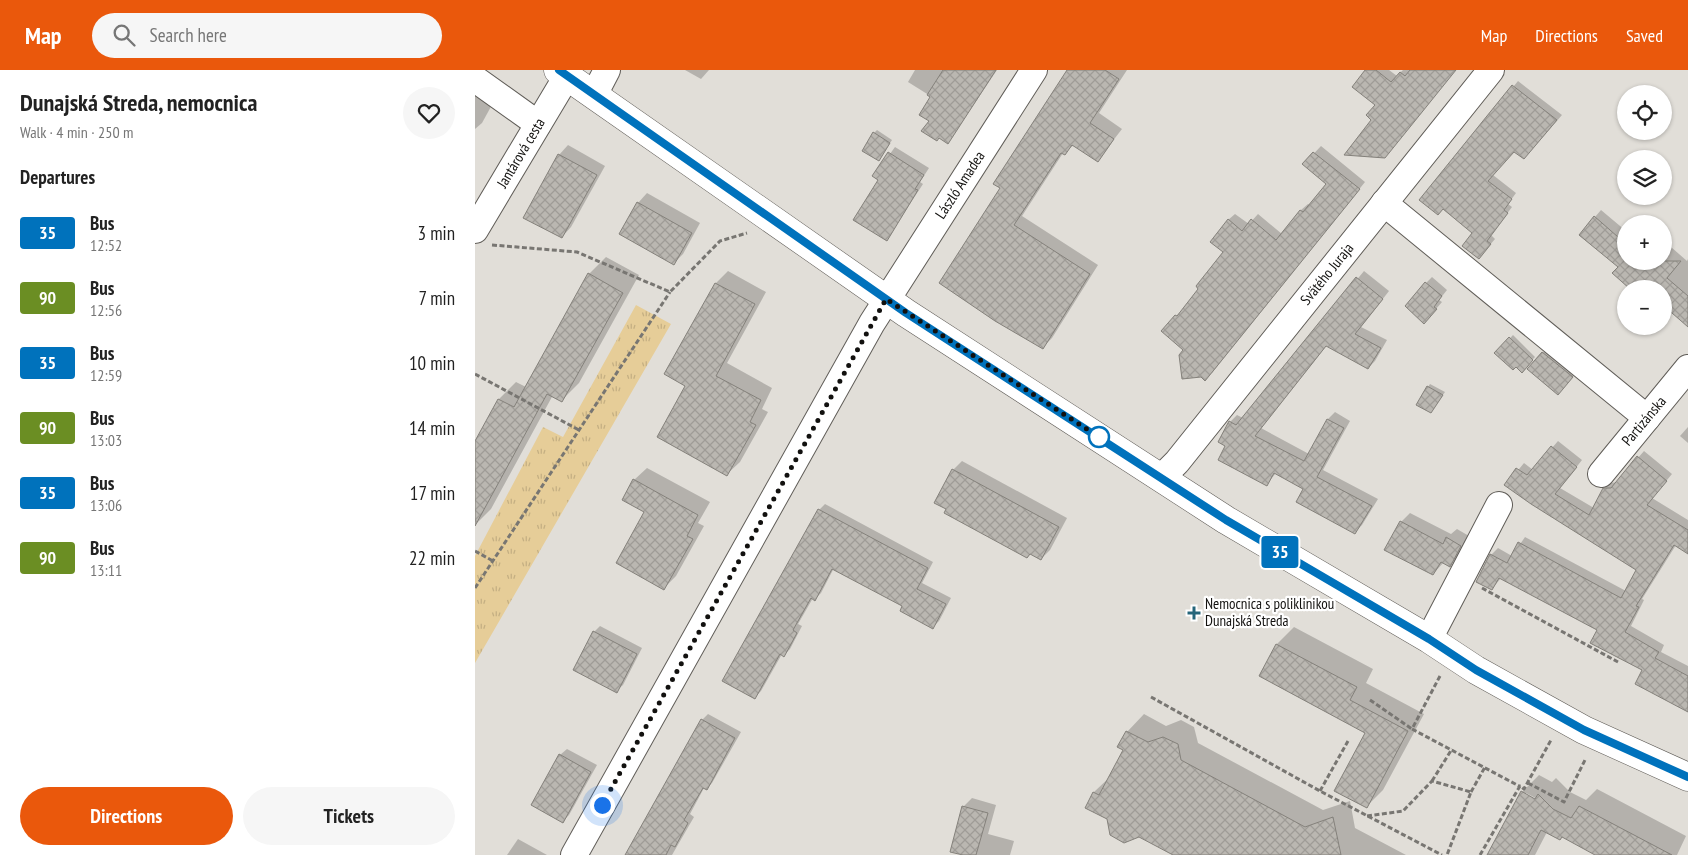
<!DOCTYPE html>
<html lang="en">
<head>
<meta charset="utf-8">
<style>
	:root { --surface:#fff; --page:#f6f6f6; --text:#222; --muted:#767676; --accent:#ea580c }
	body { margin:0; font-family:"PT Sans Narrow",sans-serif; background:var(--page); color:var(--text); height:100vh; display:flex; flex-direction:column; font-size:19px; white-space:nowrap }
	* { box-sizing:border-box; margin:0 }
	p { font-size:16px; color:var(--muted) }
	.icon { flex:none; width:28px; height:28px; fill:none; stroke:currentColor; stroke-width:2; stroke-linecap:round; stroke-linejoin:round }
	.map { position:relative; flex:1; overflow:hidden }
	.sheet { display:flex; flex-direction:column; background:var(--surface); width:475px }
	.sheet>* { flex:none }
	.badge { padding:0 10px; border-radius:4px; font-size:18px; line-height:32px }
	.fabs { position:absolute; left:1142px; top:15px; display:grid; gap:10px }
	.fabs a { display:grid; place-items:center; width:55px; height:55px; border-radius:50%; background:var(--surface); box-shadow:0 1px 4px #0004; font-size:25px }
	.you { position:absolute; width:25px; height:25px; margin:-12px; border:4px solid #fff; border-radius:50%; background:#1a73e8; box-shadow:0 0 0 8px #1a73e833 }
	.map>.badge { position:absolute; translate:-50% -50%; box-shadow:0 0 0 2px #fff }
	h2 { padding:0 20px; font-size:19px; line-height:45px }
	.round { display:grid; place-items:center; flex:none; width:52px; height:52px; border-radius:26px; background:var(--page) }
	.head { display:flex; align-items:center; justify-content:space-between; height:85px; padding:0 20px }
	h1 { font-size:24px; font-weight:800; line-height:38px }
	.action { display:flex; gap:10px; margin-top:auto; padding:10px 20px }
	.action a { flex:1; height:58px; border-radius:30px; background:var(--accent); color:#fff; font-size:20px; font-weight:800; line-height:58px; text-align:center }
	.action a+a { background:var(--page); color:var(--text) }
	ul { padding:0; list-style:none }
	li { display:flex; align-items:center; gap:15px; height:65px; padding:0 20px }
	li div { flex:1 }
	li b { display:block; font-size:19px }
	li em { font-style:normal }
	li .badge { min-width:55px; font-weight:700; text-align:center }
	header { display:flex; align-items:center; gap:30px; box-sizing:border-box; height:70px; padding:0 25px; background:var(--accent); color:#fff }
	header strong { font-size:24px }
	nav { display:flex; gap:28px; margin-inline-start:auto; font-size:18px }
	.search { width:350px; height:45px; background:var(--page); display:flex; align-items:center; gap:12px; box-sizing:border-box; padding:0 18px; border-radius:28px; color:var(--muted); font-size:19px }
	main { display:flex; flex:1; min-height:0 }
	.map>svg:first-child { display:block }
</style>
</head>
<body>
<header>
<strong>Map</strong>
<div class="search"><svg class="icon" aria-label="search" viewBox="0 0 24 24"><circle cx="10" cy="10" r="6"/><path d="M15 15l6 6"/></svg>Search here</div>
<nav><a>Map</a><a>Directions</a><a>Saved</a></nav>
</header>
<main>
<section class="sheet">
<div class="head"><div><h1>Dunajská Streda, nemocnica</h1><p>Walk · 4 min · 250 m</p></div><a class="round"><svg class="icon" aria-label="heart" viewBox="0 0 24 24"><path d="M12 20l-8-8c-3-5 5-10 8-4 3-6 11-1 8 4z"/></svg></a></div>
<h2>Departures</h2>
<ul>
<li><span class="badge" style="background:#0072bc;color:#fff">35</span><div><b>Bus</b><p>12:52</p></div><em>3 min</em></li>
<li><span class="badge" style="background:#6b8e23;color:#fff">90</span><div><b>Bus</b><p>12:56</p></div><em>7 min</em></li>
<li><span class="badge" style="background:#0072bc;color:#fff">35</span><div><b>Bus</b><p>12:59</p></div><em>10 min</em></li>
<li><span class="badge" style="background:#6b8e23;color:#fff">90</span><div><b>Bus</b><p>13:03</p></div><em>14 min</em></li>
<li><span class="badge" style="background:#0072bc;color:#fff">35</span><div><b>Bus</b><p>13:06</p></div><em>17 min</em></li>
<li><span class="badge" style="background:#6b8e23;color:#fff">90</span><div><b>Bus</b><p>13:11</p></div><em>22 min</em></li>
</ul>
<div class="action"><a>Directions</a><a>Tickets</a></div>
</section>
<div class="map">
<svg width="1213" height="785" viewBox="0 0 1213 785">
	<defs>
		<pattern id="park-tufts" width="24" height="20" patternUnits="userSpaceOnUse" patternTransform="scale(1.25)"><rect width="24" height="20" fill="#e6cd98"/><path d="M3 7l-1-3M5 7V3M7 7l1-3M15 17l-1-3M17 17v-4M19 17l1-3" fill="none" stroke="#c4af82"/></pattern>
		<pattern id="building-cross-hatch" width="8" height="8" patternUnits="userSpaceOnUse" patternTransform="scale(1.25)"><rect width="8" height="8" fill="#bab7b1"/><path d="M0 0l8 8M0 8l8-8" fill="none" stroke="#9f9c97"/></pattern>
	</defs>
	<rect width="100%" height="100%" fill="#e1ded8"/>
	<!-- park -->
	<polygon fill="url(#park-tufts)" points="161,235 196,254 0,593 0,486 68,357 88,367"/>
	<!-- shadow -->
	<g fill="#0003" fill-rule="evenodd">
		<polygon points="210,0 234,0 226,9"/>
		<polygon points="440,0 522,0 473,73 455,50 457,27 433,12"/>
		<polygon points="593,0 652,0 624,43 647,59 623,90 599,75 588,83 547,146 623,195 577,268 568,277 526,117"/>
		<polygon points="892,0 914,0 922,6 928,0 981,0 898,49 902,35"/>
		<polygon points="0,9 24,22 7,53 0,59"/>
		<polygon points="1043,11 1087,45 1054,83 1039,80 1018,105 1041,123 1033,134 1037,137 1016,165 1020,169 1009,182 998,163 968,138 946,130"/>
		<polygon points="402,60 417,70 404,90 399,63"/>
		<polygon points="93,75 130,96 96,157 87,167 84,85"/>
		<polygon points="846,76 890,112 737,303 710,280 701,246 708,240 750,182 753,150 760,144 774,154 783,144 807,164 826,140 833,134 835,135 852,113 829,94"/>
		<polygon points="420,77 454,98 445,112 448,114 412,169 405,110 399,106"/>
		<polygon points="172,123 225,153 208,184 199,193 163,133"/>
		<polygon points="1126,140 1151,161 1151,191 1189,191 1189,184 1196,177 1212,191 1213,189 1213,251 1211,253 1198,242 1192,248 1189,246 1189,219 1144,197 1120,147"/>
		<polygon points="131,187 164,205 104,313 87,330 78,325 16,439 0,455 0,374 24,329 41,312 51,317 114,204"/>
		<polygon points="253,201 291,222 252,293 297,318 287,339 293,342 265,392 252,404 212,315 191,303 241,213"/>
		<polygon points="889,201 914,221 886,257 912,270 900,291 893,298 852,275 786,358 834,384 853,349 860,342 875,351 848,400 903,429 887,455 880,462 830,418 801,403 791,415 752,376 755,352 762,345 768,348"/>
		<polygon points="957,207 972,220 964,230 967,232 955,246 951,213"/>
		<polygon points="1038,265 1060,287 1047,301 1021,283"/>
		<polygon points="1074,276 1104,300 1089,317 1053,299"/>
		<polygon points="955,314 970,322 958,339 953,317"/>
		<polygon points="1213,357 1213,373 1205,366"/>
		<polygon points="1083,371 1107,390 1085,418 1119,438 1129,419 1136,413 1142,412 1169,381 1197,404 1177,428 1213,450 1213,481 1201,475 1167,529 1169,530 1156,556 1189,575 1186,582 1213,596 1213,633 1208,638 1123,560 1026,508 1017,519 1003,511 1017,484 1023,478 1037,486 1050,467 1151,521 1163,499 1031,415 1049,393 1058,400"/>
		<polygon points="487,391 592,448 575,480 566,489 472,439 478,400"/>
		<polygon points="172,398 235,432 223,453 229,456 201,506 189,518 171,442 159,410"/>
		<polygon points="350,434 458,492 447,513 476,528 464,551 458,557 429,536 359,498 346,523 340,529 338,528 323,554 327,556 315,579 309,585 307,584 286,621 280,627 344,440"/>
		<polygon points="935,443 976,464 982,459 994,466 984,486 975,495 969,492 958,504 926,452"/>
		<polygon points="125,556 167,578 148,615 141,621 119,562"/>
		<polygon points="819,557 898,599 891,613 949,644 908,720 891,737 892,662 786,606 802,574"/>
		<polygon points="233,644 266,662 237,713 231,719 229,718 215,744 219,747 197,785 151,785 227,650"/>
		<polygon points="669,644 691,656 706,650 719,657 723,673 848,740 875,731 880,758 931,785 700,785 611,737 619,722 636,706 650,679 644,677 652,662"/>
		<polygon points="92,679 122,695 94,745 88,751 85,685"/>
		<path d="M1064 705 1077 712 1081 708 1095 722 1111 730 1122 719 1211 766 1202 785H1123L1088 766 1085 769 1072 762 1060 785H1013L1047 722ZM1051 723 1066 731 1065 733 1051 725Z"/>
		<polygon points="497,728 521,735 513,764 539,771 535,785 487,785 488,737"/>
		<polygon points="43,769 72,785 32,785"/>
	</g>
	<!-- building -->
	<g fill="url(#building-cross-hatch)" stroke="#84817b">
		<polygon points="468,0 521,0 473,74 464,68 462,71 446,61 454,51 444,45 455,27 452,25"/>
		<polygon points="592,0 630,0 644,9 615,53 639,69 623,92 597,75 590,85 586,83 539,155 615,204 568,279 520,251 464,213 525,118 518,114"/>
		<polygon points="890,0 901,0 916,12 925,2 930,6 935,0 981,0 910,88 869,85 896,50 891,45 900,35 877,17"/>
		<polygon points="1037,15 1082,50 1049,89 1039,82 1013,111 1037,129 1029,140 1033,143 1012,171 1016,174 1004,189 987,176 997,163 968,139 963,145 944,130"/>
		<polygon points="398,62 415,73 404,91 387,81"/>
		<polygon points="413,82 449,105 440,119 443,120 412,171 378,150 403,110 397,106"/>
		<polygon points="838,82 885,119 730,311 726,307 707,309 704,285 708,280 686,261 700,245 702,246 723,219 721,216 748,182 735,172 753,149 767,161 776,149 801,170 825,140 828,142 851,114 827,94"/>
		<polygon points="83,84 122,105 87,168 48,148"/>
		<polygon points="162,132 217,163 199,195 144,164"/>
		<polygon points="1119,146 1151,174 1151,191 1206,191 1192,208 1213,226 1213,257 1189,236 1189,219 1155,219 1137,203 1143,197 1104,165"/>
		<polygon points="113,203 148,223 87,332 72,324 0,456 0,371 23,329 39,337"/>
		<polygon points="881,207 908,229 880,264 906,278 893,299 851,276 780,366 829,391 852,349 869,358 842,407 897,436 880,464 821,432 828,419 799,403 792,416 743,390 750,376 743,372 754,351 761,355"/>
		<polygon points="950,212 967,226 959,237 962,239 949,254 930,236"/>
		<polygon points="240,213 280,234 241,306 286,330 275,352 281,355 252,406 182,367 210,316 189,304"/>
		<polygon points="1034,267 1058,290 1047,303 1041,297 1038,300 1019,283"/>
		<polygon points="1067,282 1098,307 1083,325 1052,299"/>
		<polygon points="952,316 968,325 956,343 941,335"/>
		<polygon points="1076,376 1102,397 1080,424 1114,445 1128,418 1136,418 1162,386 1192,411 1172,435 1213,460 1213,484 1199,475 1161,536 1164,537 1150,562 1184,582 1180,588 1213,606 1213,642 1160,614 1167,600 1115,573 1122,560 1024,508 1017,520 1001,512 1015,484 1032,493 1043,472 1146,528 1161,500 1056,434 1029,415 1041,398 1052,405"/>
		<polygon points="477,399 584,457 566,490 555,484 552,488 469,443 471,439 459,433"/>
		<polygon points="158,409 223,445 212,466 218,469 189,520 141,493 169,442 147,430"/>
		<polygon points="343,439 453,498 442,519 471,534 458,559 425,541 427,536 357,499 340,531 336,528 318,560 322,563 309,587 305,584 280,629 247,611"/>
		<polygon points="925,451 968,474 971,467 986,476 975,497 966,492 958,505 909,480"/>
		<polygon points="118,561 162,584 142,623 98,600"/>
		<polygon points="801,574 882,617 875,630 933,661 892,738 859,721 890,663 784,606"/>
		<polygon points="226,649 260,668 238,709 232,720 228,718 209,750 213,753 200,777 196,775 191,785 150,785"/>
		<polygon points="651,661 673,672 688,667 703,674 706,690 830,757 858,747 866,785 698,785 664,767 649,773 635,765 632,749 610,738 618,722 624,725 648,680 642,677"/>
		<polygon points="84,684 116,702 88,753 56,735"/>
		<polygon points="1046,721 1060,729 1063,724 1078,739 1096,748 1104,736 1197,785 1120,785 1087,767 1085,770 1066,760 1053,785 1012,785"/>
		<polygon points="487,736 513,743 501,785 488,785 475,782"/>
	</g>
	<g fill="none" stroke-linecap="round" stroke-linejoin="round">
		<!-- minor casing -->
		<g stroke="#605d58" stroke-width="28">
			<g id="minor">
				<polyline points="0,9 63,54"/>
				<polyline points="119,25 132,0"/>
				<polyline points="909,133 1172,348"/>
				<polyline points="0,160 92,6"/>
				<polyline points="1126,404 1213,298"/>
				<polyline points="687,407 702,392 1016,0"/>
				<polyline points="954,569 1024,435"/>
				<polyline points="99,785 397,253 559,0"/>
			</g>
		</g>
		<!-- major casing -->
		<g stroke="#605d58" stroke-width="29">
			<polyline id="major" points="83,0 431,243 751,450 954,569 1001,600 1109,660 1213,707"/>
		</g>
		<!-- path -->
		<g stroke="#787672" stroke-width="3" stroke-dasharray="5 2.5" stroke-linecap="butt">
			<polyline points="17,175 102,182 195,222 245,171 272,163"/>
			<polyline points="0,304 104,360"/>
			<polyline points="0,481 18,491"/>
			<polyline points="0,518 195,222"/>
			<polyline points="1007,518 1143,592"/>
			<polyline points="965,606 937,659 1044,716"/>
			<polyline points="676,627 845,721 967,785"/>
			<polyline points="895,630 937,659"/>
			<polyline points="957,711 977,679"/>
			<polyline points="1053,713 1089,732 1111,688"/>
			<polyline points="845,721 873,671"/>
			<polyline points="996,722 1010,697"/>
			<polyline points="892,746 928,741 957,711 996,722 972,785"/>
			<polyline points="1005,785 1045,716 1049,719 1076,670"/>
		</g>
		<!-- minor -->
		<use href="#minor" stroke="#fff" stroke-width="26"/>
		<!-- major -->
		<use href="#major" stroke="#fff" stroke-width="28"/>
	</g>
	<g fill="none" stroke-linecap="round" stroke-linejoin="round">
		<!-- line casing -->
		<g stroke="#fff" stroke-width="11">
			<polyline id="line" points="84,0 431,243 751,450 954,569 1001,600 1109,660 1213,707"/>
		</g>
		<!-- line -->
		<use href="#line" stroke="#0072bc" stroke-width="8"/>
		<!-- walk -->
		<polyline stroke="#12110f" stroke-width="5" stroke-dasharray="0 9" points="127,735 411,229 624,367"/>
	</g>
	<!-- markers -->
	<circle fill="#fff" stroke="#0072bc" stroke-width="2.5" cx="624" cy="367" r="10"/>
	<path fill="#25657a" stroke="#fff" stroke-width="2" d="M716.5 535.5h5v5h5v5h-5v5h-5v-5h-5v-5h5z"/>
	<g text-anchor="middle" stroke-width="4.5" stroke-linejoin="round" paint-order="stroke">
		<!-- street labels -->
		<g font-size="15" fill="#12110f" stroke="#fff">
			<text transform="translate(46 83) rotate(-59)" y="5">Jantárová cesta</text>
			<text transform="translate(485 115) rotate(-57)" y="5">László Amadea</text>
			<text transform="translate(852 204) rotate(-51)" y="5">Svätého Juraja</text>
			<text transform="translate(1169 351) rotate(-50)" y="5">Partizánska</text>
		</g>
		<!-- poi labels -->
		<g font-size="15" fill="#12110f" stroke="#fff" text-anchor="start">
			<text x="730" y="539">Nemocnica s poliklinikou<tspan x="730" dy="17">Dunajská Streda</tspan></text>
		</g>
	</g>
</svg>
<div class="fabs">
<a><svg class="icon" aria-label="locate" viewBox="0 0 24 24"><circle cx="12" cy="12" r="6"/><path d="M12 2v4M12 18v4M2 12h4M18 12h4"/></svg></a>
<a><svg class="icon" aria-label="layers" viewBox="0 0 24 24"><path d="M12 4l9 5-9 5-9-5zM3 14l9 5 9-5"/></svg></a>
<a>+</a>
<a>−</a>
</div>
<div class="you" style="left:127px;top:735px"></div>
<b class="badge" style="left:805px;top:482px;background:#0072bc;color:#fff">35</b>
</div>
</main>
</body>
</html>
